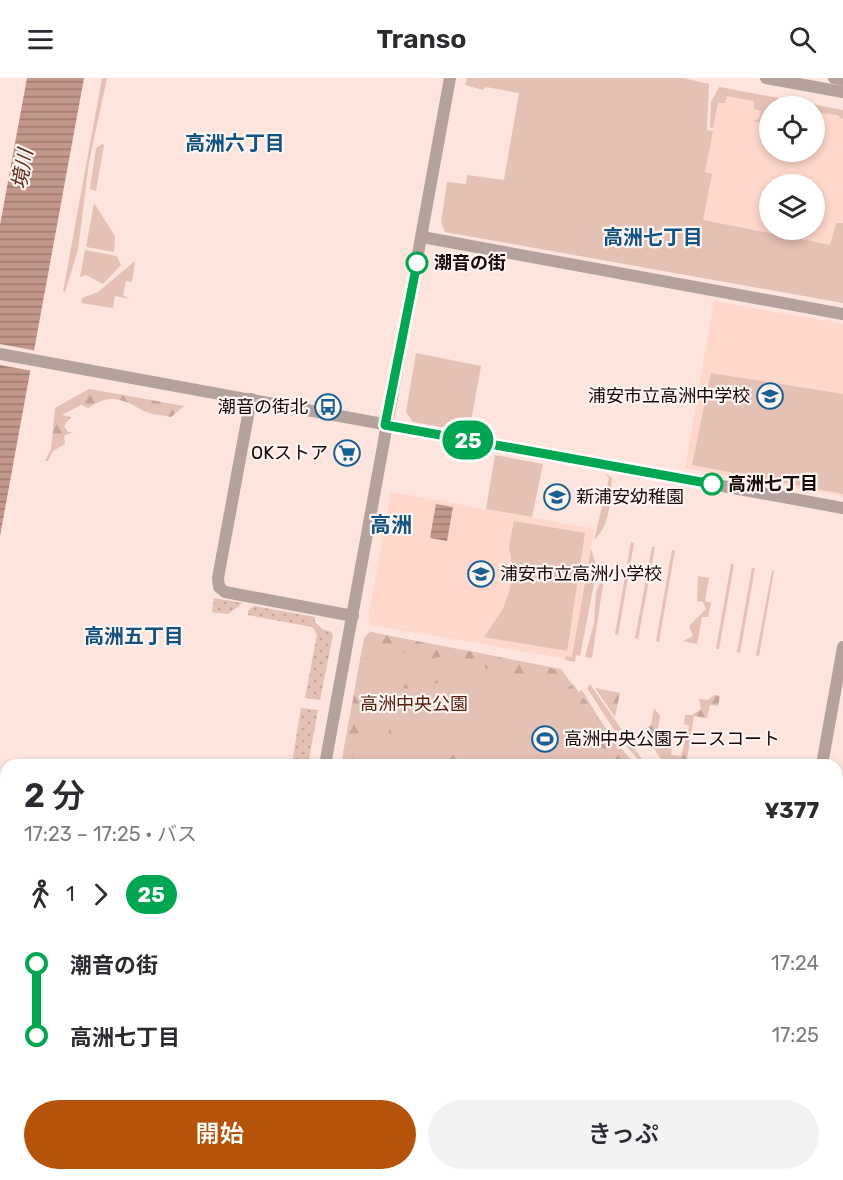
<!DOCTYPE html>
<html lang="ja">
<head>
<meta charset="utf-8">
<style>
	:root { --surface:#fff; --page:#f2f2f3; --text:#2b2b33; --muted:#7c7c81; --accent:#b45309 }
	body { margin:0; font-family:Rubik,"Noto Sans JP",sans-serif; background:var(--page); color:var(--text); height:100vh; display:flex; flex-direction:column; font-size:22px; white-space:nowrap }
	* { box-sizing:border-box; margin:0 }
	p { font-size:20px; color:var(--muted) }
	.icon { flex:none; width:33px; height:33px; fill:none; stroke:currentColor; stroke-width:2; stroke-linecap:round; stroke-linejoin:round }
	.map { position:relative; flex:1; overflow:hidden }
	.side { position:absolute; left:0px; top:681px; width:843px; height:422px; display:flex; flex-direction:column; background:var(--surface); border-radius:18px 18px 0 0; box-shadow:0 3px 9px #0003 }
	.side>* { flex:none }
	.badge { padding:0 12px; border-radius:20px; font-size:21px; line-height:39px }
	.fabs { position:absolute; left:759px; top:18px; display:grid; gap:12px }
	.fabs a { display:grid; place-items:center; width:66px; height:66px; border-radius:50%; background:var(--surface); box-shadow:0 3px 9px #0003; font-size:30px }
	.map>.badge { position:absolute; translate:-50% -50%; box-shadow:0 0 0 3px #fff }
	.legs { display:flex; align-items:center; gap:9px; height:66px; padding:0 24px; font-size:20px }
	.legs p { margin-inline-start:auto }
	.overview { display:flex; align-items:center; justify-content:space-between; height:102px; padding:0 24px }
	h1 { font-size:33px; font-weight:600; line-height:45px }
	.primary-button { display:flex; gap:12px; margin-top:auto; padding:12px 24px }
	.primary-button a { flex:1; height:69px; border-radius:36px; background:var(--accent); color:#fff; font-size:24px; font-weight:600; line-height:69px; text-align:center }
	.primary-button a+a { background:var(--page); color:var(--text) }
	ul { padding:0 24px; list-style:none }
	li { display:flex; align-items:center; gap:21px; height:72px; font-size:22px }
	li i { display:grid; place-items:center; width:9px; height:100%; margin:0 8px; background:currentColor }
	li i::after { content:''; width:15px; height:15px; margin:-8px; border:4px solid; border-radius:50%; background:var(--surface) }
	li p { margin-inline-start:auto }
	li:first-child i { background:linear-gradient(#0000 50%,currentColor 0) }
	li:last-child i { background:linear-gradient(currentColor 50%,#0000 0) }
	header { display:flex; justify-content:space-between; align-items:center; height:78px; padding:0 24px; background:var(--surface); font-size:27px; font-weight:600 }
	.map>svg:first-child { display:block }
</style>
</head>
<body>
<header><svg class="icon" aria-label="menu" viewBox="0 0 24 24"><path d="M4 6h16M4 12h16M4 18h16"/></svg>Transo<svg class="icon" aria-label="search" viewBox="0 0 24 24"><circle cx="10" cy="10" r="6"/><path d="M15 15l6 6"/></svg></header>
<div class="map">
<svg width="843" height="1102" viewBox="0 0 843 1102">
	<defs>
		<pattern id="forest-firs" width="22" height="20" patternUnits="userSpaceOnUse" patternTransform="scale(1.5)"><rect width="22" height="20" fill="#e5c0b4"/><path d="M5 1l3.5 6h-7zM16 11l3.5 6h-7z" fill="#c4a499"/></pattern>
		<pattern id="garden-dots" width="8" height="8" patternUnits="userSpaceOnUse" patternTransform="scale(1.5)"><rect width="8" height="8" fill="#e5c0b4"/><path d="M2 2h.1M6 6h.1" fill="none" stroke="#c4a499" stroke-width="1.8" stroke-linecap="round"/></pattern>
		<pattern id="water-rules" width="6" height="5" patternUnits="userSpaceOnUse" patternTransform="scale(1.5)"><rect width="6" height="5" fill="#c39789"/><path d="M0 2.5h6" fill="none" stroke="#9d796e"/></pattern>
	</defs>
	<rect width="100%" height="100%" fill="#fde4dc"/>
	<!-- built -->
	<g fill="#ffd7cb" fill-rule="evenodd">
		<path d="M720 9 843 32V144L836 145 831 168 697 143ZM770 28H814V74H770ZM770 106H814V152H770Z"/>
		<polygon points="714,223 843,246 843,418 685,390"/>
		<polygon points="391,414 594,451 573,582 372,547 368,541"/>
	</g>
	<!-- green -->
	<g fill="#e5c0b4">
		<polygon points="102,0 107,0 89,84 78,172 65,214 63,214"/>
		<polygon points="467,0 683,0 709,6 707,52 713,53 705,94 712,96 703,142 830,167 836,145 843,145 843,225 445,154 441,144 447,104 466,106 467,97 504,102 519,15 486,9 483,12 465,7"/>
		<polygon points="719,9 778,20 777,28 770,28 769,47 753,43 759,41 761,33 754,31 754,23 727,18 725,25 718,25 713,50 710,50 711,24"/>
		<polygon points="794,23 843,32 843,41 837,37 815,34 814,28 795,28"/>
		<polygon points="102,66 104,67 96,113 90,111 96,70"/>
		<polygon points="94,125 115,158 114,174 86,169"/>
		<polygon points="85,172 117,178 121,187 103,206 86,197 80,199"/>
		<polygon points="135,183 132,204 126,203 123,217 129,221 115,218 113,230 81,225 82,220 98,214"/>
		<polygon points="416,275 481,288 469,354 413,344 406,334"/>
		<polygon points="711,295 843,316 843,416 692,387"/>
		<polygon points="495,377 543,386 532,439 486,431"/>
		<path d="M605 395 612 400C610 421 611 447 594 462L609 400Z"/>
		<polygon points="514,443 585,455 567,573 484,559 503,531 510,511 512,487 509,468"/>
		<polygon points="631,464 634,465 618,557 615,556"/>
		<polygon points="652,469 655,469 638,561 635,560"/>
		<polygon points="591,471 597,490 580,578 576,577 575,584 565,582 566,578 572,579"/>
		<polygon points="672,472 675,472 659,564 656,563"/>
		<polygon points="731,486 734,486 719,571 716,571"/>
		<polygon points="752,490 755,490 740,575 737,574"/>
		<polygon points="605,493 592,580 585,579 594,545 596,514"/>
		<polygon points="772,493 774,493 759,578 756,577"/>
		<polygon points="698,498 709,500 705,523 711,525 708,539 702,539 697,566 683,563 693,558 689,548 706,531 703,524 697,523"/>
		<polygon points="370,554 561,591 578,614 582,612 609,657 636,687 341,687 364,560"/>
		<polygon points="590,606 646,687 643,687 620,661 587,610"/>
		<polygon points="837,907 843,908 843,990 837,989"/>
	</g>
	<!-- forest -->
	<g fill="url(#forest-firs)">
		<path d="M89 311H90L184 328 171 339C163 337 151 337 144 333 121 321 112 315 88 330L81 327 62 337 71 339 64 348 68 354H73L64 358 65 366 53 373 48 383H45L51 371 55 330Z"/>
		<polygon points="370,554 450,570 446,577 417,585 400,570 368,565 366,558"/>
		<polygon points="464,572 563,593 556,598 541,594 520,603 511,602 465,580"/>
		<polygon points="361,579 369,580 359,653 351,687 341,687"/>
		<path d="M443 589V603C429 608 406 615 399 629 389 648 396 671 407 687H397L388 659 393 625 406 605 426 594Z"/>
		<path d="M573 606 623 673 622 687H611C602 677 601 669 597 656 592 639 577 632 563 623L561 615Z"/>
		<polygon points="595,610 620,615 615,639"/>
		<polygon points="714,617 720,618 718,628 710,627 707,640 694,638 686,687 665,687 642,653 651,647 654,630 660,638 655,667 672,671 671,677 681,678 689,648 684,646 685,637 692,637 701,631 699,621 708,622"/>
		<polygon points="441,675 477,679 477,687 412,687 416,683"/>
	</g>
	<!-- garden -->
	<g fill="url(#garden-dots)">
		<polygon points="214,520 243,525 228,536 212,534"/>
		<polygon points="254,528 315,539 315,544 322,551 331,554 333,557 320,622 305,620 317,556 312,549 248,537 248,533"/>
		<polygon points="301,630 318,632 308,687 292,685"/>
	</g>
	<!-- water -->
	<g fill="url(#water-rules)">
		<polygon points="27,0 84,0 0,458 0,147"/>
		<polygon points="436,426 453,429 447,463 430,460"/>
	</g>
	<!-- pier -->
	<polygon fill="#fde4dc" points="0,266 37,273 33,293 0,287"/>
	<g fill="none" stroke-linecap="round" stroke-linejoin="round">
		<!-- minor -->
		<g stroke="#b6a29c" stroke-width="12">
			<polyline points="766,0 843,14"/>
			<polyline points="834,0 843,2"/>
			<polyline points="422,159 843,236"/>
			<polyline points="0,276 843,430"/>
			<polyline points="251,321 218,500 219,509 225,514 353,538"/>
			<polyline points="325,687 450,0"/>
			<polyline points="822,687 843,569"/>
			<polyline points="837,700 843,701"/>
			<polyline points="0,746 6,747"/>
			<polyline points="837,770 843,738"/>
			<polyline points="0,780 6,781"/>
			<polyline points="837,812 843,813"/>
			<polyline points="0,832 6,833"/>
			<polyline points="837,880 843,881"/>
			<polyline points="0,884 6,885"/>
			<polyline points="0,935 6,936"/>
			<polyline points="0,987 6,988"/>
			<polyline points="837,994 843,995"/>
			<polyline points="0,1038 6,1039"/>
			<polyline points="0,1089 6,1090"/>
			<polyline points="238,1096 241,1102"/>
			<polyline points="291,1096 295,1102"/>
			<polyline points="356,1096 368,1102"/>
			<polyline points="23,1102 24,1096"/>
			<polyline points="79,1102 80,1096"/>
			<polyline points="408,1102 409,1096"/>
			<polyline points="583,1102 584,1096"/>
			<polyline points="647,1102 648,1096"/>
			<polyline points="707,1102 708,1096"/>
			<polyline points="746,1102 747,1096"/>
			<polyline points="785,1102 786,1096"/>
		</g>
	</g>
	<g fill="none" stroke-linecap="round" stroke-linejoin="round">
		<!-- line-1 casing -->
		<g stroke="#fff" stroke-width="14">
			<polyline id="line-1" points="417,185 385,347 712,406"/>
		</g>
		<!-- line-1 -->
		<use href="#line-1" stroke="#00a651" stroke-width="9"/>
	</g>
	<!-- icons -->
	<defs>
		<g id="school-ring" transform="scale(1.35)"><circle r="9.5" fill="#fef5f3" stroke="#185f93" stroke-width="1.5"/><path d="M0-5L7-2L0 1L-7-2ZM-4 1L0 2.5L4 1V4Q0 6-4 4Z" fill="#185f93"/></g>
		<g id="bus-ring" transform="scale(1.35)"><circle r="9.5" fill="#fef5f3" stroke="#185f93" stroke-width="1.5"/><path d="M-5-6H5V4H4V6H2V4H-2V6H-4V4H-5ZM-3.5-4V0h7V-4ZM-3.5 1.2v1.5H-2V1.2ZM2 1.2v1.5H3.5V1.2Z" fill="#185f93"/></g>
		<g id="supermarket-ring" transform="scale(1.35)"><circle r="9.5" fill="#fef5f3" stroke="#185f93" stroke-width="1.5"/><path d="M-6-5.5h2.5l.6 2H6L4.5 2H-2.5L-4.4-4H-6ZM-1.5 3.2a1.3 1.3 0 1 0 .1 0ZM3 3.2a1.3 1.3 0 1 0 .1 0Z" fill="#185f93"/></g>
		<g id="stadium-ring" transform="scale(1.35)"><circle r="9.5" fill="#fef5f3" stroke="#185f93" stroke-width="1.5"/><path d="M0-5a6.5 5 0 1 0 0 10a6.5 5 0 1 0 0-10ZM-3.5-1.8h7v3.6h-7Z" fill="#185f93"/></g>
	</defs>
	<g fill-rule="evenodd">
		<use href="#school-ring" x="770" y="318"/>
		<use href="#bus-ring" x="328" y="329"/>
		<use href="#supermarket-ring" x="347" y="375"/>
		<use href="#school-ring" x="557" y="419"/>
		<use href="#school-ring" x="481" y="496"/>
		<use href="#stadium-ring" x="545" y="661"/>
	</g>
	<!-- markers -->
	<g fill="#fff" stroke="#00a651" stroke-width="3">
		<circle cx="417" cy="185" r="10"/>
		<circle cx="712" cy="406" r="10"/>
	</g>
	<g text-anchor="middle" stroke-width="4.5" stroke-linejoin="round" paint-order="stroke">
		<!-- stop labels -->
		<g font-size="18" font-weight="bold" fill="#160906" stroke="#fef5f3" text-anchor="start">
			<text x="434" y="191">潮音の街</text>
			<text x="728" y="412">高洲七丁目</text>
		</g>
		<!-- poi labels -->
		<g font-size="18" fill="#160906" stroke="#fef5f3" text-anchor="end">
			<text x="750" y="324">浦安市立高洲中学校</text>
			<text x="308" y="335">潮音の街北</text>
			<text x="328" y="381">OKストア</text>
			<text x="576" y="425" text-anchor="start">新浦安幼稚園</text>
			<text x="500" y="502" text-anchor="start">浦安市立高洲小学校</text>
			<text x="564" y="667" text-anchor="start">高洲中央公園テニスコート</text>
		</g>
		<!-- park labels -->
		<g font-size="18" fill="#561f0d" stroke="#fef5f3">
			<text x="414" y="632">高洲中央公園</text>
		</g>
		<!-- neighbourhood labels -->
		<g font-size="20" font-weight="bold" fill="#105281" stroke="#fef5f3">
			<text x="235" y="72">高洲六丁目</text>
			<text x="653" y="166">高洲七丁目</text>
			<text x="134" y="565">高洲五丁目</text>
		</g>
		<!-- water labels -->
		<g font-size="20" font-style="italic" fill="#642c1a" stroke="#fef5f3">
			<text transform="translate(22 91) rotate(-80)" y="7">境川</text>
		</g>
		<!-- quarter labels -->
		<g font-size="21" font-weight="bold" fill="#105281" stroke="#fef5f3">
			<text x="391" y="454">高洲</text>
		</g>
	</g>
</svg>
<div class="fabs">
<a><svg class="icon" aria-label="locate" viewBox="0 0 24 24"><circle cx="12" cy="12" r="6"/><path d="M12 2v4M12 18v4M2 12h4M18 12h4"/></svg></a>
<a><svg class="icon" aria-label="layers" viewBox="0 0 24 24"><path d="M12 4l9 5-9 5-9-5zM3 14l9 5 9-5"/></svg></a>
</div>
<b class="badge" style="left:468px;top:362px;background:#00a651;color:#fff">25</b>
<section class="side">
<div class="overview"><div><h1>2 分</h1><p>17:23 – 17:25 · バス</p></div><b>¥377</b></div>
<div class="legs"><svg class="icon" aria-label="walk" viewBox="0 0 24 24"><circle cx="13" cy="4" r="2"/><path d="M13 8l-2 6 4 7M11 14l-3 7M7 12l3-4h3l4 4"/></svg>1<svg class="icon" aria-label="forward" viewBox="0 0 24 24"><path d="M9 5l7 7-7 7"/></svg><b class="badge" style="background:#00a651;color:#fff">25</b></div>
<ul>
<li><i style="color:#00a651"></i><b>潮音の街</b><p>17:24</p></li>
<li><i style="color:#00a651"></i><b>高洲七丁目</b><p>17:25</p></li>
</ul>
<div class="primary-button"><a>開始</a><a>きっぷ</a></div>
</section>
</div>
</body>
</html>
